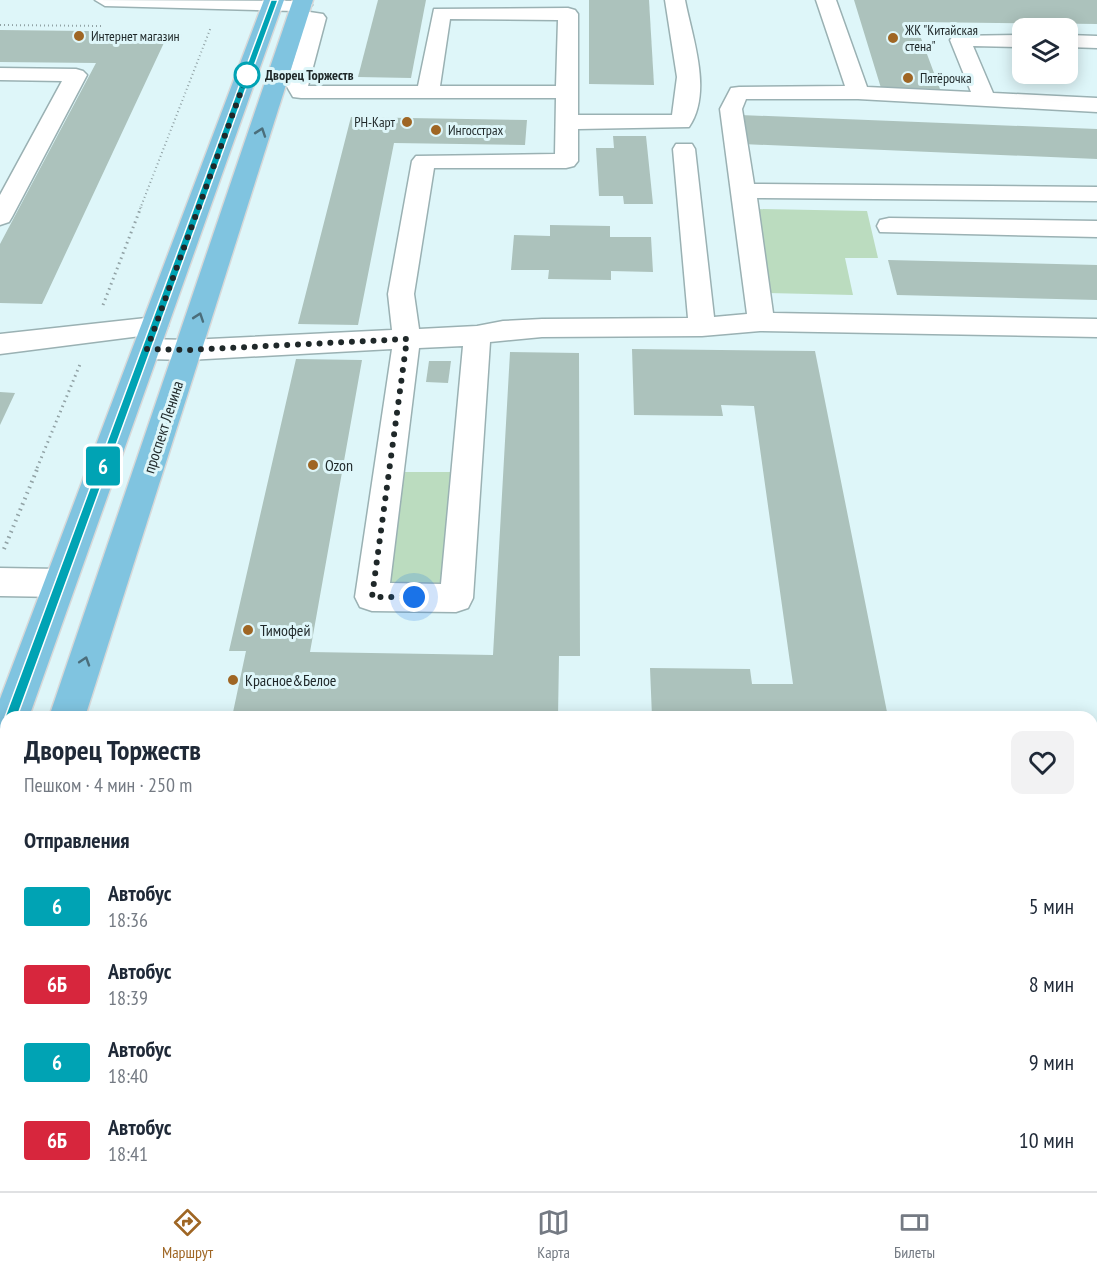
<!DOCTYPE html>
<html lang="ru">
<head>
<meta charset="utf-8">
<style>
	:root { --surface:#fff; --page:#f2f2f3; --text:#1f2937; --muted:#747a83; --line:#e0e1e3; --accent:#9f6624 }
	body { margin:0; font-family:"PT Sans Narrow",sans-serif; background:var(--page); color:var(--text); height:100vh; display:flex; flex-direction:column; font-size:22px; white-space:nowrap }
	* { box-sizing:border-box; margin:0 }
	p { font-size:20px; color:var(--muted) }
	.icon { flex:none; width:33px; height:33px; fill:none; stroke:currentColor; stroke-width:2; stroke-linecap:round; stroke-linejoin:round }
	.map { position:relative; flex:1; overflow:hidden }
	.drawer { position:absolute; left:0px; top:711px; width:1098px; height:480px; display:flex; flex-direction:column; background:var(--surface); border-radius:18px 18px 0 0; box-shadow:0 3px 15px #0003 }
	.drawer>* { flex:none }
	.badge { padding:0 12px; border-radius:4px; font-size:21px; line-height:39px }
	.buttons { position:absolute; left:1012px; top:18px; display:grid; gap:12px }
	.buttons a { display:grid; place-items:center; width:66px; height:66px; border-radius:12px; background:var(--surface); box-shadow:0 3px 15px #0003; font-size:30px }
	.you { position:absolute; width:30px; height:30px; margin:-15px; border:4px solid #fff; border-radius:50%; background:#1a73e8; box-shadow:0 0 0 9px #1a73e833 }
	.map>.badge { position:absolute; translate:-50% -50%; box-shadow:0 0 0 3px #fff }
	h2 { padding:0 24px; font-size:22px; line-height:54px }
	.round { display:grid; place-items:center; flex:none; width:63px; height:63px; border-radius:12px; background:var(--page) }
	.overview { display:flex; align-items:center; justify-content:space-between; height:102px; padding:0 24px }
	h1 { font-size:28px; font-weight:800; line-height:45px }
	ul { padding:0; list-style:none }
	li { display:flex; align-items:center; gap:18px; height:78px; padding:0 24px }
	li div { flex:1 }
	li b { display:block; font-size:22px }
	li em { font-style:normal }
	li .badge { min-width:66px; font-weight:700; text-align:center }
	.tabs { display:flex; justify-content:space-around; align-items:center; height:84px; border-top:2px solid var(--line); background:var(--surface); font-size:16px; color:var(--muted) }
	.tabs a { display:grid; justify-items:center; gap:3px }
	.tabs .current { color:var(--accent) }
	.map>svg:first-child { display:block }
</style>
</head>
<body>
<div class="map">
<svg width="1097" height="1191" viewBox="0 0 1097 1191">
	<rect width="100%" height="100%" fill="#def6f9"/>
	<!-- green -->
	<g fill="#bbdcbf">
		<polygon points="757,209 867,211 878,258 845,258 853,295 768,293"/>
		<polygon points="404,472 451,472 441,584 390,583"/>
	</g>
	<!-- building -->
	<g fill="#acc2bc">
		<polygon points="378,0 426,0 411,78 358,77"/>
		<polygon points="589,0 649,0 654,85 589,84"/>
		<polygon points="854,0 1097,0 1097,24 915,22 940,89 881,88"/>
		<polygon points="0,30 169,32 42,304 0,303 0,244 96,63 0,62"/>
		<polygon points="740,115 1097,129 1097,159 742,144"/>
		<polygon points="351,117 527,120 525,145 394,143 358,325 298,324"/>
		<polygon points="613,136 646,136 653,204 624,204 623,196 599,196 596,148 614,148"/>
		<polygon points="550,225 610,226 610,237 651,237 653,272 611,271 611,280 548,279 549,270 511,270 514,235 550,236"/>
		<polygon points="888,260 1097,265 1097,300 897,295"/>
		<polygon points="632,349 815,351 888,717 652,717 650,668 750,669 752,684 793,684 754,406 721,405 723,416 634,415"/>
		<polygon points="510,352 579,353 580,656 559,656 558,717 232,717 246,651 229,651 296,359 362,360 310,652 493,655"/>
		<polygon points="429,361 451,361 448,383 426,382"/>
		<polygon points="0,392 15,393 0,425"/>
	</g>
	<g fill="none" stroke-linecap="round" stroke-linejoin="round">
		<!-- minor casing -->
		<g stroke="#9ab1b3" stroke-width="3">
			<g id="minor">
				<path d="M95 0 309 1 312 5 303 11 323 14 326 18 308 86H418L434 9 568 8 575 10 578 14V115H672L677 77 665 0H685C692 37 713 92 689 127L578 129V161L574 166 566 168H434L414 294 419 329 477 326 503 321 542 319 688 318 673 149 676 144H692L695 149 714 317 747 314 720 109 731 88 739 87 845 86 816 0H836L867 87 971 92 950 40 953 36 1023 35V47L973 46 993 93 1097 98V112L858 99H746L742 109 754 184 1097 187V201L757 198 773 313 1097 319V337L760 331 702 336 542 337 490 342 473 598 468 608 456 612 372 611 360 607 355 597 392 349 188 360 147 359 137 356 133 349 137 342 147 339 188 340 392 330 388 294 412 161 416 156 555 154 556 98H301L293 97 286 85 305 23 292 20 289 16 296 11 105 6ZM450 19 558 20 556 86H440ZM463 346 441 584 390 583 419 348Z"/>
				<polygon points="1068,35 1097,36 1097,48 1068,47"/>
				<polygon points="0,68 76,69 83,71 87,75 12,217 9,222 0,225 0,195 62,81 0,80"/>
				<polygon points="889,218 1097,221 1097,237 880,232 877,226 880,220"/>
				<polygon points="155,317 164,319 168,326 164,333 0,354 0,334"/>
				<polygon points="0,568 60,569 72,573 76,583 72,593 60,597 0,596"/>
			</g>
		</g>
		<!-- major casing -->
		<g stroke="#d7d8d8" stroke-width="3">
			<g id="major">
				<polygon points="264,0 284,0 29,717 6,717 6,762 0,764 0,699"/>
				<polygon points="293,0 313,0 85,717 49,717"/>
				<polygon points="6,880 6,924 0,923 0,883"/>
			</g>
		</g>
		<!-- path-far3 -->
		<g stroke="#91a2a5" stroke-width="2" stroke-dasharray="1 3" stroke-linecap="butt">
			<polyline points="0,25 104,26"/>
			<polyline points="140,209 211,27"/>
		</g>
		<!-- path-far2 -->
		<g stroke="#91a2a5" stroke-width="3" stroke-dasharray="1.5 4" stroke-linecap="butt">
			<polyline points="103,305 141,207"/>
			<polyline points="37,468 81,362"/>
		</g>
		<!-- path-far1 -->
		<polyline stroke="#91a2a5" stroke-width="4" stroke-dasharray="1.5 4.5" stroke-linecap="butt" points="4,549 38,467"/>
		<!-- path -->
		<g stroke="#91a2a5" stroke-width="4.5" stroke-dasharray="2 6" stroke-linecap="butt">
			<polyline points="1092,1113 1097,1110"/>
			<polyline points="79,1185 82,1191"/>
			<polyline points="729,1191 758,1185"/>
			<polyline points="1051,1191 1054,1185"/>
		</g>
		<!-- minor -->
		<use href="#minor" fill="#fff" fill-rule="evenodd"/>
		<!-- major -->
		<use href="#major" fill="#80c4e0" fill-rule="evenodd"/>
	</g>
	<!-- one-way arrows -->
	<defs><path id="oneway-chevron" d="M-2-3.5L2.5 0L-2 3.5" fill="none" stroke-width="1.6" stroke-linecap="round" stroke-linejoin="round" transform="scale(1.5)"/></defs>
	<g stroke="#4b6e7b">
		<use href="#oneway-chevron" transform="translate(261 132) rotate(-71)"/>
		<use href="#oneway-chevron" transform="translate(199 317) rotate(-71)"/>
		<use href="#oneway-chevron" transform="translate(85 661) rotate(-72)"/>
	</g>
	<!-- line -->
	<polygon fill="#00a3b4" stroke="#fff" stroke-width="1.5" points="271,0 278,0 17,717 11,723 5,717"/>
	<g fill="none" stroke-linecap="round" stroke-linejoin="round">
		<!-- walk -->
		<polyline stroke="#1f2829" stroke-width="6" stroke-dasharray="0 10.8" points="247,75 147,349 188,350 407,339 372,597 414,597"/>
	</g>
	<!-- markers -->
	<g fill="#9f6624" stroke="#def6f9" stroke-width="2">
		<circle cx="79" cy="36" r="6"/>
		<circle cx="893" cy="38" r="6"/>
		<circle cx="908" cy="78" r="6"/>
		<circle cx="407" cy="122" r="6"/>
		<circle cx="436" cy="130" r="6"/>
		<circle cx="313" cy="465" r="6"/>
		<circle cx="248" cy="630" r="6"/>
		<circle cx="233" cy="680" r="6"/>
	</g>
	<circle fill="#fff" stroke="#00a3b4" stroke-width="3" cx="247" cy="75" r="12"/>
	<g text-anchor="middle" stroke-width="6" stroke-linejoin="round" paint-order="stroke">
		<!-- far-poi labels -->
		<g font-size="14" fill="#1f2829" stroke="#def6f9" text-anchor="start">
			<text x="905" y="35">ЖК "Китайская<tspan x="905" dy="16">стена"</tspan></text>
			<text x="91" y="41">Интернет магазин</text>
			<text x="920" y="83">Пятёрочка</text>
			<text x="395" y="127" text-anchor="end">РН-Карт</text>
			<text x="448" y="135">Ингосстрах</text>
		</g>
		<!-- far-stop labels -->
		<g font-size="14" font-weight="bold" fill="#1f2829" stroke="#def6f9" text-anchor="start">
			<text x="265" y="80">Дворец Торжеств</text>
		</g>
		<!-- street labels -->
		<g font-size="16" fill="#1f2829" stroke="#def6f9">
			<text transform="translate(163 427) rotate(-72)" y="6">проспект Ленина</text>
		</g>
		<!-- poi labels -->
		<g font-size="16" fill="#1f2829" stroke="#def6f9" text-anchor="start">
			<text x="325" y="471">Ozon</text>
			<text x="260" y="636">Тимофей</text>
			<text x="245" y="686">Красное&amp;Белое</text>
		</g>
	</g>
</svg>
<div class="buttons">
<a><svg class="icon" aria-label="layers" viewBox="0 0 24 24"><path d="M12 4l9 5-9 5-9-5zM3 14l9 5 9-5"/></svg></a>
</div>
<div class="you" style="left:414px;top:597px"></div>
<b class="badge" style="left:103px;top:466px;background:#00a3b4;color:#fff">6</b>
<section class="drawer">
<div class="overview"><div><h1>Дворец Торжеств</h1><p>Пешком · 4 мин · 250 m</p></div><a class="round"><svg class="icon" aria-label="heart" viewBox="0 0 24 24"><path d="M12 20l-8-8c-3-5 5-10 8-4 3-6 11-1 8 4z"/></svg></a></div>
<h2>Отправления</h2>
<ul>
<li><span class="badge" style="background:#00a3b4;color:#fff">6</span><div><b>Автобус</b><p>18:36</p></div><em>5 мин</em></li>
<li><span class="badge" style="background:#d7263d;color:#fff">6Б</span><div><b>Автобус</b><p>18:39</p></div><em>8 мин</em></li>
<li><span class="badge" style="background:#00a3b4;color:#fff">6</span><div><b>Автобус</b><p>18:40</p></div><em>9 мин</em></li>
<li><span class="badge" style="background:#d7263d;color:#fff">6Б</span><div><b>Автобус</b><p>18:41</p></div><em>10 мин</em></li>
</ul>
</section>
</div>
<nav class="tabs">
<a class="current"><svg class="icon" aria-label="directions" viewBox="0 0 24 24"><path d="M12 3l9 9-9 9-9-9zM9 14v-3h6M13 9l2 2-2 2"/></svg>Маршрут</a>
<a><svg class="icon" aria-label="map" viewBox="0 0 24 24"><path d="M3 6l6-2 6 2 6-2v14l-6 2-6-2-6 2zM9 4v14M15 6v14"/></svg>Карта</a>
<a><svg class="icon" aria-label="tickets" viewBox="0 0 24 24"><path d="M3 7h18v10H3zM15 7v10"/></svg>Билеты</a>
</nav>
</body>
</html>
